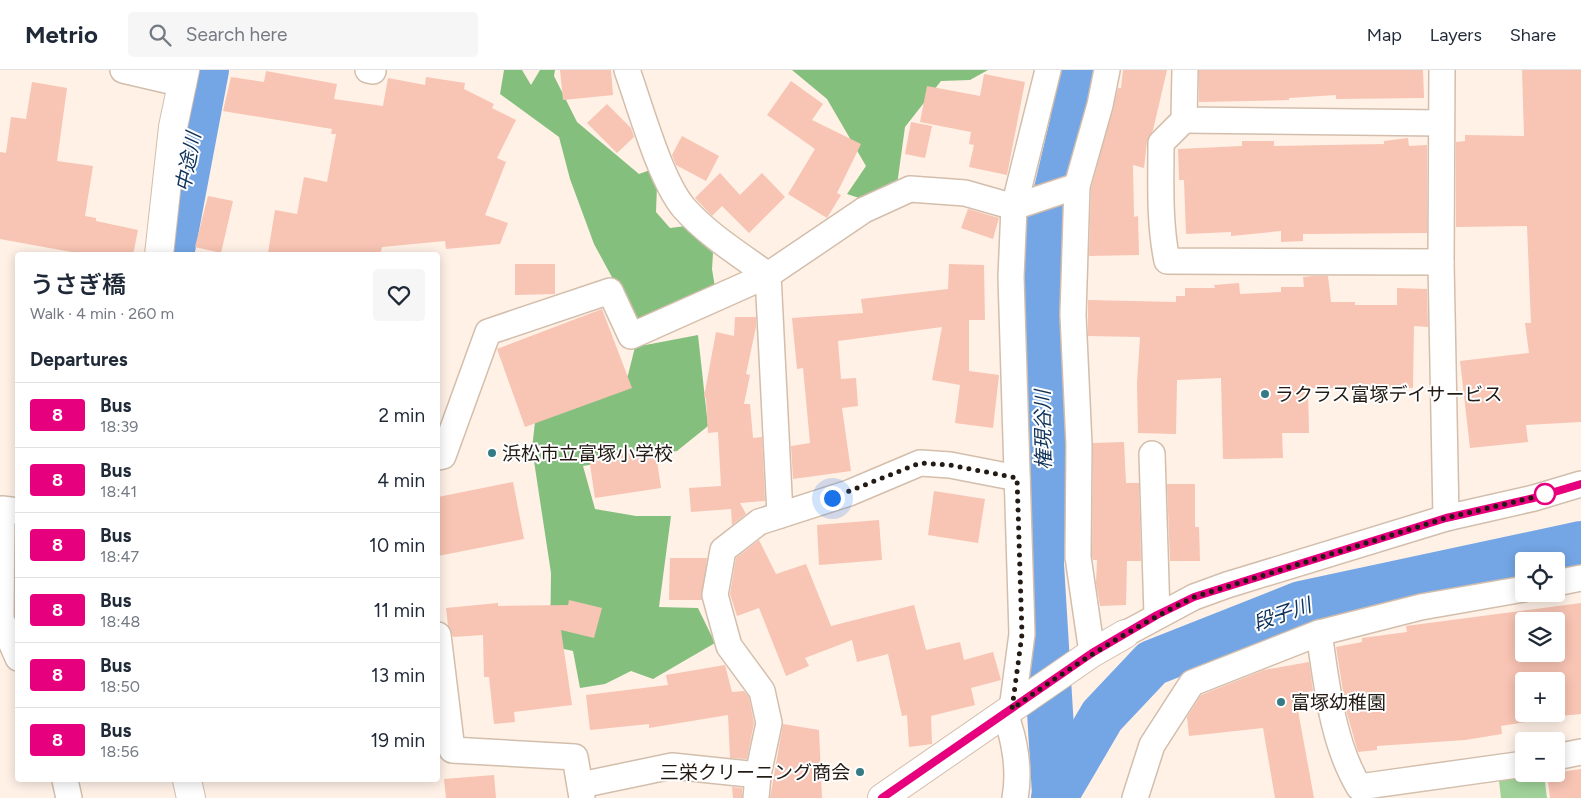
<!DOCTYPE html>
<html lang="en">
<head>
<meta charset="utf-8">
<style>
	:root { --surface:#fff; --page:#f6f6f7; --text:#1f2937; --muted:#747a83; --line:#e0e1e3 }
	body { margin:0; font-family:Figtree,"Noto Sans JP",sans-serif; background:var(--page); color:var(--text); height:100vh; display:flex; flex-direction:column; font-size:19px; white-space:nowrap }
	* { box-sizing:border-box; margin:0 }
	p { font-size:16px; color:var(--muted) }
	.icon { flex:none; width:28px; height:28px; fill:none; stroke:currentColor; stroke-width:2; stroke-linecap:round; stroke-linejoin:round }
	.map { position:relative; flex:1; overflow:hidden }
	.details { position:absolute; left:15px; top:182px; width:425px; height:530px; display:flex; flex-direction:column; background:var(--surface); border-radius:5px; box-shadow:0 2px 12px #0003 }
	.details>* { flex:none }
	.badge { padding:0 10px; border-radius:4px; font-size:18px; line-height:32px }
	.controls { position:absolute; left:1515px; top:482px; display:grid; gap:10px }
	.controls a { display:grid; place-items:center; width:50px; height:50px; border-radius:5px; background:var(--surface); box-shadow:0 2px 12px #0003; font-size:25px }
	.you { position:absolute; width:25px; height:25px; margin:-12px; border:4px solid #fff; border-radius:50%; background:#1a73e8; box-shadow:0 0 0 8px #1a73e833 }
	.map>.badge { position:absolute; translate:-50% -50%; box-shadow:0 0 0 2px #fff }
	h2 { padding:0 15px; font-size:19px; line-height:45px }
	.round { display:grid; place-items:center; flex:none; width:52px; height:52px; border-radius:5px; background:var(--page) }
	.overview { display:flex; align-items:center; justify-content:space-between; height:85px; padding:0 15px }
	h1 { font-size:24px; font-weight:600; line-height:38px }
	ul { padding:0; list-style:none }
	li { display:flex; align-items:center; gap:15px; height:65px; padding:0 15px; border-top:1px solid var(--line) }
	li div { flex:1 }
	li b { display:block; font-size:19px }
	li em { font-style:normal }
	li .badge { min-width:55px; font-weight:700; text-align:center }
	header { display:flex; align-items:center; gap:30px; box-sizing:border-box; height:70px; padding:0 25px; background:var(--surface); border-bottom:1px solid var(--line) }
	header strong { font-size:24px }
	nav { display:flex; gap:28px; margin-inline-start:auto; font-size:18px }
	.search { width:350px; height:45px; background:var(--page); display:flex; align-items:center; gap:12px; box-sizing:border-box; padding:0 18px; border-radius:5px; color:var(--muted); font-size:19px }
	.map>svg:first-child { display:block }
</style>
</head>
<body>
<header>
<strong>Metrio</strong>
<div class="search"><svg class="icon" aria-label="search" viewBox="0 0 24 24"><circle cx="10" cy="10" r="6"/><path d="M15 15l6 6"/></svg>Search here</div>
<nav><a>Map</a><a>Layers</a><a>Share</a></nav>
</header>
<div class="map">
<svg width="1581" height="728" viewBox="0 0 1581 728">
	<rect width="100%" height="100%" fill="#fff1e6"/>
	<!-- green -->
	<polygon fill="#9fd198" points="1536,704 1544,704 1547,728 1501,728 1499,711"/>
	<!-- forest -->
	<g fill="#85bf7e">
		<polygon points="504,0 522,0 531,15 540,0 555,0 554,6 577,52 639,104 650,100 657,116 656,142 670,158 686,156 713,183 712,199 716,223 639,257 594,174 570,109 559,67 500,24"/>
		<polygon points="792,0 988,0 970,10 941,11 905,57 897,115 865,130 847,124 866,96 827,29"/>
		<polygon points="698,265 708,356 677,381 583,396 595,439 636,446 671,446 659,537 698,538 715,573 653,609 631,601 605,614 580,618 573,581 550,576 551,503 532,378 535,352 615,323 628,305 635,277"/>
	</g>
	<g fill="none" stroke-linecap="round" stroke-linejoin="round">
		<!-- river -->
		<g stroke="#74a6e5" stroke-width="46">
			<polyline points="171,185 206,0"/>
			<polyline points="1055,724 1041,495 1044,393 1039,285 1039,196 1073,52 1078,0"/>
			<polyline points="1054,728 1102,646 1152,593 1301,534 1581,474"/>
		</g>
	</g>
	<!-- building -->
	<g fill="#f8c4b3" fill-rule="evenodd">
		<polygon points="560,0 611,0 613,25 563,30"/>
		<polygon points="1123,0 1167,0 1153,60 1147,72 1144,98 1133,95 1134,147 1138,146 1139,185 1089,186 1091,118 1118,18 1121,18"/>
		<polygon points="1199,0 1423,0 1424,28 1336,29 1336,25 1289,28 1289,30 1199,32"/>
		<polygon points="1522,0 1581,0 1581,352 1526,355 1528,372 1470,378 1460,291 1529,283 1525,253 1531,253 1527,156 1456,157 1456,72 1465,71 1465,65 1524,66"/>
		<polygon points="266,1 337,14 334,29 383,36 388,8 425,15 426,7 465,13 464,19 494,34 492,38 516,50 497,88 506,92 485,145 508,153 500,174 446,179 445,171 382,177 380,185 280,185 268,183 275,140 297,144 304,107 327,112 336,64 331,64 332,59 223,41 231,7 264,12"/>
		<polygon points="984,4 1025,12 1007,105 969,97 974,75 969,74 971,62 920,52 927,16 980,26"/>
		<polygon points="791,11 823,34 812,50 861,74 837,123 841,125 827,148 788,124 815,79 767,45"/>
		<polygon points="32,12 67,18 57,91 93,96 85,146 96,148 96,151 138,160 133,185 88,185 0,169 0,82 6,83 11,47 26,49"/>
		<polygon points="607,34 631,58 634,67 617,83 587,53"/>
		<polygon points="911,52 932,56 925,88 905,84"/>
		<polygon points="682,66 719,86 706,111 676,95 672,85"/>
		<polygon points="1408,68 1409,76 1427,75 1427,163 1303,164 1303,171 1281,172 1281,161 1231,166 1231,162 1186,164 1184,110 1179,110 1178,79 1242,76 1242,71 1274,71 1274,76 1384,74 1384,71"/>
		<polygon points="720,103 740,125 762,103 785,127 749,163 722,136 712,146 695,128"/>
		<polygon points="208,126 233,131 221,183 195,177"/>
		<polygon points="968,139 999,148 993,169 961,158"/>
		<polygon points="515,194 555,194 555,224 515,225"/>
		<polygon points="949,194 984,195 985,250 969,250 969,301 999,305 993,358 955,353 960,315 932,310 942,257 838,271 841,309 856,308 858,336 842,338 851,401 793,409 791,376 810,373 803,298 797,299 792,248 863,243 861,229 948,219"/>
		<polygon points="1313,206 1328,206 1331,232 1355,232 1355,235 1397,235 1397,218 1427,219 1428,257 1414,256 1413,318 1308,318 1309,363 1282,363 1283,388 1223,389 1221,308 1177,310 1176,364 1138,363 1137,313 1140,267 1088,266 1088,230 1176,232 1176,226 1185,226 1185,218 1215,218 1214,215 1239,213 1240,224 1281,222 1281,217 1304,217 1303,207"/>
		<polygon points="602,239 632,318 525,357 497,279"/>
		<polygon points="735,247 756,247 756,257 746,304 750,305 744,334 750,334 753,368 762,367 765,431 740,433 746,444 732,455 731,439 691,442 689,418 721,416 718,362 708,363 706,328 704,327 716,262 734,266"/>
		<polygon points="1124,372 1126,413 1139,413 1141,491 1127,491 1126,535 1100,536 1096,513 1097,490 1093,490 1092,486 1093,373"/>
		<polygon points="655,378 661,418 595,428 589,388"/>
		<polygon points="513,412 524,469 438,486 438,427"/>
		<polygon points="1167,414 1195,414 1195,457 1199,457 1200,491 1170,491"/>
		<polygon points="934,421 985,429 978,473 928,465"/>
		<polygon points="879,450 882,490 819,495 817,455"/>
		<polygon points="759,470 776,504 806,494 831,556 914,535 926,580 960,572 964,590 993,582 1001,610 971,618 975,635 931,646 932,674 909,677 907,645 902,646 888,584 857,592 852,570 805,588 809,596 786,606 759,538 737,546 730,524 736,488"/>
		<polygon points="670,488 707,488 702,530 669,530"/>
		<polygon points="569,530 602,538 594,568 561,560 572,635 514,642 515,652 494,654 489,607 484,607 483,565 453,567 448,555 446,538 498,533 498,536 568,535"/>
		<path d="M1581 533V644L1538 648V650L1501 656 1502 664 1465 670 1377 676V680L1358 682 1346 640 1336 577 1362 572V568L1407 562 1406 556ZM1524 551H1556V584H1524ZM1524 611H1556V644H1524Z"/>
		<polygon points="1309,592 1313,621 1295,624 1314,728 1275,728 1263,658 1189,666 1187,647 1201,625 1264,600"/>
		<polygon points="725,595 732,622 744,621 749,627 754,653 747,689 730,688 728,645 649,658 649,654 590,660 586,625 668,615 666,605"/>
		<polygon points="783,654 819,660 822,728 770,728"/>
		<polygon points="1581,699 1581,728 1550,728 1547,704"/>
		<polygon points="494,705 496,728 446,728 444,709"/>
		<polygon points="732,717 742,718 742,728 733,728"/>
	</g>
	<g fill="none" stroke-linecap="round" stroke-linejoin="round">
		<!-- minor casing -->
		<g stroke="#d3beac" stroke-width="28">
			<g id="minor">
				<polyline points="123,0 183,14"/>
				<polyline points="368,0 373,1"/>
				<path d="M627 0C640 36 660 110 684 138 708 165 739 184 768 205"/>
				<polyline points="1185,0 1184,50 1441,53"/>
				<polyline points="1442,0 1441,192 1446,448"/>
				<path d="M1184 50 1161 73C1161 112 1159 152 1167 191L1441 192"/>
				<polyline points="1152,384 1157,545"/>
				<polyline points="438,387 443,386 488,262 610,221 631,266 768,205"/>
				<polyline points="18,441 2,439 1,549 18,588"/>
				<polyline points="780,445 768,205 864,140 910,119 965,123 1014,137 1048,0"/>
				<polyline points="1556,513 1581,508"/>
				<path d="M1319 563C1327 615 1332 672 1359 717L1524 694"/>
				<polyline points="1125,564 1194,527 1227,515 1446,448 1534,428 1581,414"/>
				<polyline points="438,565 452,680 575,687 582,728"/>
				<polyline points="1092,583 1078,487 1079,375 1073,245 1077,116 1100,35 1107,0"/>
				<polyline points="1012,639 1022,564 1011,207 1014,137 1077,116"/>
				<path d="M1005 644C1015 670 1020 701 1015 728"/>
				<polyline points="1556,687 1581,682"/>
				<polyline points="65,710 69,728"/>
				<polyline points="581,715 672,696 758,705"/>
				<polyline points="756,728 758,705 769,653 762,621 729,576 715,525 723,480 759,452 849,423 920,393 950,395 1017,408"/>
				<polyline points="1135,728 1152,675 1192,613 1319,563 1421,537 1524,519"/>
			</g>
		</g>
		<!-- tertiary casing -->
		<g stroke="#d3beac" stroke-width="30">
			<g id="tertiary">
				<polyline points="159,185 173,57 185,0"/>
				<polyline points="187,710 191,728"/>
				<polyline points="882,728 1092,583 1125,564"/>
			</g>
		</g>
		<!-- minor -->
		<use href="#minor" stroke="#fff" stroke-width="25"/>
		<!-- tertiary -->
		<use href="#tertiary" stroke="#fff" stroke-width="28"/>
	</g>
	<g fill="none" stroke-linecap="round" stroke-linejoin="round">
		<!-- line casing -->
		<g stroke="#fff" stroke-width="11">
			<polyline id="line" points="882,728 1092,583 1157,545 1194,527 1446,448 1534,428 1581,414"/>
		</g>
		<!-- line -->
		<use href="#line" stroke="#e6007e" stroke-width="8"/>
		<!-- walk -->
		<path stroke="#231b14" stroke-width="5" stroke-dasharray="0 9" d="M832 428 920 393 950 395 1017 408 1022 564 1012 639C1070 597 1129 559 1194 527L1446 448 1548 424H1545"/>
	</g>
	<!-- markers -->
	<g fill="#347b86" stroke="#fff" stroke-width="2">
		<circle cx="1265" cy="324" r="5"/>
		<circle cx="492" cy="383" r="5"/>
		<circle cx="1281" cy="632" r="5"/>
		<circle cx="860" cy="702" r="5"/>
	</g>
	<circle fill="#fff" stroke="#e6007e" stroke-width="2.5" cx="1545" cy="424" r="10"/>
	<g text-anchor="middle" stroke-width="4" stroke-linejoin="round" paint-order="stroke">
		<!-- poi labels -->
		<g font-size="19" fill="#231b14" stroke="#fff" text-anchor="start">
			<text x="1275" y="331">ラクラス富塚デイサービス</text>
			<text x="502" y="390">浜松市立富塚小学校</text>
			<text x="1291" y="639">富塚幼稚園</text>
			<text x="850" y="709" text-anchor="end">三栄クリーニング商会</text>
		</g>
		<!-- water labels -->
		<g font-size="20" font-style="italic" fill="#0f325a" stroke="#fff">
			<text transform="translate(188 92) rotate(-79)" y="7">中途川</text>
			<text transform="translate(1043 360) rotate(-91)" y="7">権現谷川</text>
			<text transform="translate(1282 544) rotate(-19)" y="7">段子川</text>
		</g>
	</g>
</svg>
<div class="controls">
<a><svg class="icon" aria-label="locate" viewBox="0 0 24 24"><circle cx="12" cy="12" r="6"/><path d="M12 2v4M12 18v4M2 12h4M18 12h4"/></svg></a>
<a><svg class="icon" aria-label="layers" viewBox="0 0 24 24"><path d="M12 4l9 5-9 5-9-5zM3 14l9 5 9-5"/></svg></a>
<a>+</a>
<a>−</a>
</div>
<div class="you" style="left:832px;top:428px"></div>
<section class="details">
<div class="overview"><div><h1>うさぎ橋</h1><p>Walk · 4 min · 260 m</p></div><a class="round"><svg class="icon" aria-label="heart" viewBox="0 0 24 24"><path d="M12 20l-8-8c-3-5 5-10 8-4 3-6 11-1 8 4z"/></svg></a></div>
<h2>Departures</h2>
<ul>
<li><span class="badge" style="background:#e6007e;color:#fff">8</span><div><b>Bus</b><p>18:39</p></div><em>2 min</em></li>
<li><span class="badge" style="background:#e6007e;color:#fff">8</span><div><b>Bus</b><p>18:41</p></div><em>4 min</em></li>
<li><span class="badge" style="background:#e6007e;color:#fff">8</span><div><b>Bus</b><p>18:47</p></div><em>10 min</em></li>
<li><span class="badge" style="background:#e6007e;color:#fff">8</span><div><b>Bus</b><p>18:48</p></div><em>11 min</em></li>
<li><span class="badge" style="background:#e6007e;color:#fff">8</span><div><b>Bus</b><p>18:50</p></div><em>13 min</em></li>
<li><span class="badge" style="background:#e6007e;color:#fff">8</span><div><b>Bus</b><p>18:56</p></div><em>19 min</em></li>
</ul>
</section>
</div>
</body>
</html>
